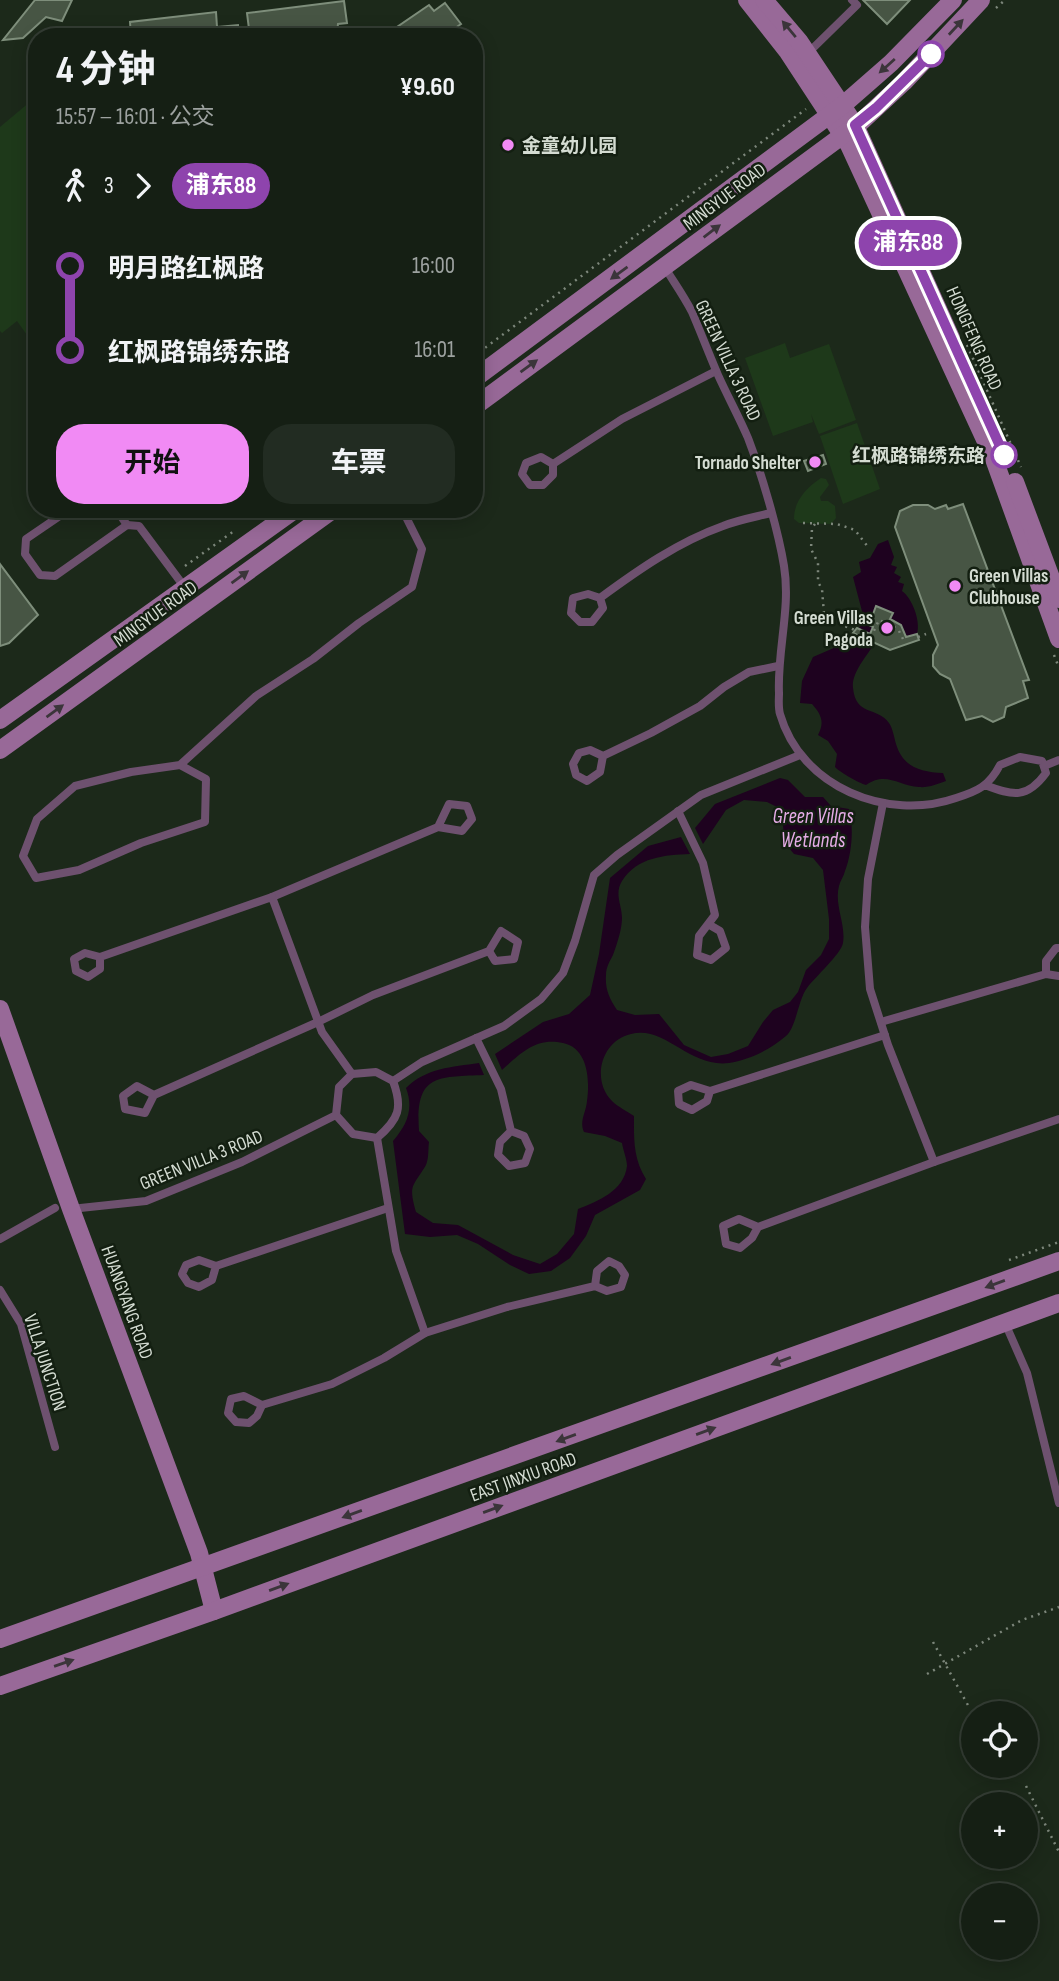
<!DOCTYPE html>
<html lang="zh">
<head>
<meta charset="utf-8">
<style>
	:root { --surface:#151f14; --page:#222c22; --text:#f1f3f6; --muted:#9da2a0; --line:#343d34; --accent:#f18af4 }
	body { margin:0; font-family:"Sofia Sans Condensed","Noto Sans SC",sans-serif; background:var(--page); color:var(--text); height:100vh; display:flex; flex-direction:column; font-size:26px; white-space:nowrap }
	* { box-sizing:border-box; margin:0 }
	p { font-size:23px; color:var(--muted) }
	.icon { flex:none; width:38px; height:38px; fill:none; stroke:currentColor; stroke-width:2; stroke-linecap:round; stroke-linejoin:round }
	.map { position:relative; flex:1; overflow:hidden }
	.details { position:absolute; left:28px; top:28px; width:455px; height:490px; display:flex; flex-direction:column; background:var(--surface); border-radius:28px; box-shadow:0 4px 18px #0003,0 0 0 2px var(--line) }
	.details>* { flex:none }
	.badge { padding:0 14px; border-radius:23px; font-size:24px; line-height:46px }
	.controls { position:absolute; left:961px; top:1701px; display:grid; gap:14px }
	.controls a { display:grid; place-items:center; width:77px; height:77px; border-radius:50%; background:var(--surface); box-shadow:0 4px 18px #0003,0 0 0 2px var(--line); font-size:35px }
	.map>.badge { position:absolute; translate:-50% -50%; box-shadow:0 0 0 4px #fff }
	.legs { display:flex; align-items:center; gap:10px; height:77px; padding:0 28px; font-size:23px }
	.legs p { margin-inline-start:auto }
	.overview { display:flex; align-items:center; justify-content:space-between; height:119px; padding:0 28px }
	h1 { font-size:38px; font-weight:700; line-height:52px }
	.button { display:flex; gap:14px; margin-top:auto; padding:14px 28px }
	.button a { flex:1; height:80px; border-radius:28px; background:var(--accent); color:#111; font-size:28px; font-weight:700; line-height:80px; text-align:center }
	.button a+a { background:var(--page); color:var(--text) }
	ul { padding:0 28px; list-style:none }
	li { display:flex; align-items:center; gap:24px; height:84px; font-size:26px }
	li i { display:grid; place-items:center; width:10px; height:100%; margin:0 9px; background:currentColor }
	li i::after { content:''; width:18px; height:18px; margin:-9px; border:5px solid; border-radius:50%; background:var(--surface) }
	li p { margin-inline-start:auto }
	li:first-child i { background:linear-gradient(#0000 50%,currentColor 0) }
	li:last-child i { background:linear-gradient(currentColor 50%,#0000 0) }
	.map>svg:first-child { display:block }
</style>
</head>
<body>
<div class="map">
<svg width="1059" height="1981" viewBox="0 0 1059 1981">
	<rect width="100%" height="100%" fill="#1c291a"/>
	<!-- green -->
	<g fill="#1e391a">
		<polygon points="37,96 37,349 17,321 2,333 0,331 0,127"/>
		<polygon points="785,343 790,358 829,344 856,420 819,434 811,414 813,422 773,436 745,358"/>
		<polygon points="857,423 880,489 843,504 820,436"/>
		<path d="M821 478 826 479 829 485 820 497 821 501H828L835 506 836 518 831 524 799 523 794 519C794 501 806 488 821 478Z"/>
	</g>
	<!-- water -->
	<g fill="#1e021f">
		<path d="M888 540 894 557 891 565 897 567 894 573 901 577 898 582 904 584 902 591C912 598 921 621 917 634L906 637 901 625 890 619 893 613 877 606 869 624 873 627 870 634 859 629 863 615 853 577 861 572 859 562 870 558 878 544Z"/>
		<path d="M854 633 874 644C867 656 851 673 853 688 856 717 877 706 889 723 893 729 894 737 896 744 903 767 920 772 943 773L946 781C938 784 928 788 919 787 899 786 886 771 866 785 859 783 841 773 835 767L837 754 828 741 818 735C825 722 821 714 812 704L800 703 802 681 813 657 850 641Z"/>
		<path d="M780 778 788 780 805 797H823L831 806 849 809C854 827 852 853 845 871 844 876 840 881 839 886 834 905 846 924 843 943 841 954 815 977 807 988 798 1000 796 1028 786 1036 771 1049 749 1060 729 1063 689 1068 665 1025 631 1034 601 1041 591 1080 612 1101 618 1107 627 1111 634 1116 634 1140 633 1158 646 1179L640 1190 595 1215 586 1236 570 1258 551 1271 529 1274 510 1265 478 1244 457 1235 430 1237 405 1234 393 1141C407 1125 414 1109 406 1088 426 1068 452 1067 479 1063L484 1075C437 1077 415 1074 419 1131L429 1142C428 1149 429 1158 426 1165 413 1187 408 1184 416 1212L433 1223 458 1225 513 1255 540 1264 557 1254 574 1234 578 1209C598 1201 624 1191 627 1166 627 1159 623 1150 622 1143L605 1136 584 1132C579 1121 586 1113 587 1101 590 1080 588 1048 563 1043 536 1037 521 1053 502 1070L495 1054 543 1022 569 1014 590 995 599 954 610 878 648 846 681 837 690 854C665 855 637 857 622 881 614 894 622 905 622 918 622 929 617 944 613 955 610 961 606 967 606 975 605 989 609 998 617 1010L635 1015 659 1014 684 1045 711 1057 728 1054 748 1046 763 1022 773 1010 790 1002 798 992 806 970 821 955 829 939V919L823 870 813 858 794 854 784 842 783 824 777 807 767 802 744 800 726 810 703 844 695 828 715 804Z"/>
	</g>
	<!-- building -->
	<g fill="#475544" stroke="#7e8e7b" stroke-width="2">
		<polygon points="35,0 72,0 62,21 46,17 23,38 3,40"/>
		<polygon points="863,0 910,0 887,24"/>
		<polygon points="344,1 347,23 338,24 337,33 309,37 250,37 247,13"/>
		<polygon points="445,3 461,24 442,37 399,37 397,27 429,5 434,11"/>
		<polygon points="216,12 217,27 238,25 239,37 131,37 130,22"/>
		<polygon points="823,455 826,464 808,471 804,461"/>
		<polygon points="963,504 1029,680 1023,681 1028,698 1006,707 1004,717 993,722 982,716 966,720 950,679 940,674 933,666 933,655 938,645 895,527 900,511 913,505 928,505 935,509 946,505 948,509"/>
		<polygon points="0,564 38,615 9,643 0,646"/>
		<polygon points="876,606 893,613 890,619 901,625 906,637 917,634 919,640 890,650 853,633 857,628 870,634 873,627 869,625"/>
	</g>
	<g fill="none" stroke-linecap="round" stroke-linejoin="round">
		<!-- path -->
		<g stroke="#7d877b" stroke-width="2.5" stroke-dasharray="2 5" stroke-linecap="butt">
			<polyline points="996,8 1005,0"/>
			<polyline points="967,345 1021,467"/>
			<polyline points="474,356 806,109"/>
			<polyline points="803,523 837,524 855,530 868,547"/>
			<polyline points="815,524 812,528 811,549 818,563 818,582 822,589 824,614 831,621 855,630"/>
			<polyline points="185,566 234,531"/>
			<polyline points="871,637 879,620 898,629 904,641"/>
			<polyline points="918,637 926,634"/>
			<polyline points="1054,655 1059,668"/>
			<polyline points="1009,1260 1059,1242"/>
			<polyline points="933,1642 969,1707"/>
			<polyline points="927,1674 1022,1620 1059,1607"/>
			<polyline points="1026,1786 1059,1852"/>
		</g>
		<!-- lane -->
		<g stroke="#6e516f" stroke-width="8">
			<polyline points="807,54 857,5 852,0"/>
			<path d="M664 266C673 281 684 296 692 312 701 333 709 354 718 375 728 397 739 417 748 438 761 472 778 529 784 566 791 608 777 651 779 693 779 699 778 707 780 714 801 787 887 822 956 798 978 791 989 786 1000 765L1020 757 1042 761 1046 773C1027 799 1013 796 985 785"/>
			<polyline points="553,464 553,475 543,485 530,485 522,474 526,463 541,457 553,464 622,419 716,371"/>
			<polyline points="70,509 26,539 25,554 40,575 55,576 127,525 139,526 186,589"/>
			<polyline points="116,509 127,525"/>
			<path d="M600 598 603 608 592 622H580L571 613 573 598 588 594 600 598C638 570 678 542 723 526 738 520 755 517 771 513"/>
			<polyline points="603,756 600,772 587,781 576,775 573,764 579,753 590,750 603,756 651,733 700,706 724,687 749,672 778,666"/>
			<polyline points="180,765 206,779 205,822 141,843 79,870 36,878 23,856 37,819 75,786 131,772 180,765 256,696 313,659 359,623 412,587 422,549 402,509"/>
			<polyline points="1044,766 1059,760"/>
			<polyline points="678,811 703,863 715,915 699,936 697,955 711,960 726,948 720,931 708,924"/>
			<polyline points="272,897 438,827 449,804 467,806 472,819 462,831 438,827"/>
			<polyline points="100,957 100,969 88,977 76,971 74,959 85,953 100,957 272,897 322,1032 352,1074"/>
			<polyline points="1046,974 1046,961 1056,948 1059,948"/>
			<polyline points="881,1022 1046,974 1059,976"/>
			<polyline points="476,1038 501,1089 511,1131 500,1142 498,1155 509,1166 525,1163 530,1149 524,1136 511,1131"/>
			<polyline points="393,1081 422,1062 504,1026 541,999 563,973 575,941 594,875 617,855 701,795 800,755"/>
			<polyline points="710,1091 707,1101 692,1110 679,1104 678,1091 691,1085 710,1091 885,1035"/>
			<polyline points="154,1095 145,1113 125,1109 123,1096 137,1086 154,1095 318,1022 373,995 489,951 501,931 518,942 514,959 495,961 489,951"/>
			<polyline points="377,1138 396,1251 425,1333"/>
			<polyline points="934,1162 1059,1119"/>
			<path d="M71 1209 146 1201 242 1162 336 1115 339 1087 352 1074 376 1072 393 1081C403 1108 399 1119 377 1138L353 1134 336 1115"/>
			<polyline points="758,1227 752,1238 740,1248 726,1244 723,1226 739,1219 758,1227 934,1162 888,1045 870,989 865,927 868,879 883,803"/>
			<polyline points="0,1239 55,1208"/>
			<polyline points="216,1266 212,1280 199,1287 188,1283 182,1274 186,1265 199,1260 216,1266 388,1208"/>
			<polyline points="0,1290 21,1324 55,1447"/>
			<polyline points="1005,1323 1027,1373 1059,1503"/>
			<polygon points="244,1396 262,1405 257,1416 249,1423 236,1422 228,1413 231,1399"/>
			<polyline points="262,1405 332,1384 384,1358 425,1333 507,1307 595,1286 597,1271 609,1261 619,1266 625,1275 621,1287 607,1291 595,1286"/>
		</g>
		<!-- secondary -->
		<g stroke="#986998" stroke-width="18">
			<polyline points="747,0 788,52 849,145 994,459 1059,639"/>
			<polyline points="764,0 799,41 855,125 951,338"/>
			<polyline points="474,379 843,105 891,63 953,0"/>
			<polyline points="474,407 862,121 904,82 981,0"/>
			<polyline points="1015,482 1059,599"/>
			<polyline points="0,720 296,509"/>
			<polyline points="0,750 334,509"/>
			<polyline points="0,1009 71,1209 199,1553 214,1611"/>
			<polyline points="0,1639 1059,1261"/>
			<polyline points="0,1686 214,1611 1059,1303"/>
		</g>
	</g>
	<!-- one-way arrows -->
	<defs><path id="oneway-solid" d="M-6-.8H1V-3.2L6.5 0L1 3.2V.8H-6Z" transform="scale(1.75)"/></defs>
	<g fill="#3b353a">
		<use href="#oneway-solid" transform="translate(956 27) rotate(-47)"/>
		<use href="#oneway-solid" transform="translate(789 29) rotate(-130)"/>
		<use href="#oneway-solid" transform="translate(887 66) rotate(138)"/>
		<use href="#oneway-solid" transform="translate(712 231) rotate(-37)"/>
		<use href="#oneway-solid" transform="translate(619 273) rotate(144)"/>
		<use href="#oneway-solid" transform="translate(529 366) rotate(-36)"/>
		<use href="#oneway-solid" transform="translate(240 577) rotate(-36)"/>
		<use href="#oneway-solid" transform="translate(55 711) rotate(-36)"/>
		<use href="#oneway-solid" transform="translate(995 1284) rotate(160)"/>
		<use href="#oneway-solid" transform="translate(781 1361) rotate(160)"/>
		<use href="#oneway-solid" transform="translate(706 1431) rotate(-20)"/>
		<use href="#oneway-solid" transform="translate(566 1438) rotate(160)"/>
		<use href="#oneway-solid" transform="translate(493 1509) rotate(-20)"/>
		<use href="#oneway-solid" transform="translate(352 1514) rotate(160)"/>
		<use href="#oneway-solid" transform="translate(279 1587) rotate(-20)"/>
		<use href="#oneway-solid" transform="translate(64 1663) rotate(-19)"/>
	</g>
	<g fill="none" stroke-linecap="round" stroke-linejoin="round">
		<!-- line-1 casing -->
		<g stroke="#fff" stroke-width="16">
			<polyline id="line-1" points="931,54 876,108 855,125 1004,455"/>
		</g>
		<!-- line-1 -->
		<use href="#line-1" stroke="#8e44ad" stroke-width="10"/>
	</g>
	<!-- markers -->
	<g fill="#fff" stroke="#8e44ad" stroke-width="3.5">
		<circle cx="931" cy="54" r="12"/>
		<circle cx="1004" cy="455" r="12"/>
	</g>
	<g fill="#f18af4" stroke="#131f11" stroke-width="2.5">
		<circle cx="508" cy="145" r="7"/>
		<circle cx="815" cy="462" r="7"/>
		<circle cx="955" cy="586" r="7"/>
		<circle cx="887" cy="628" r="7"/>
	</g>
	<g text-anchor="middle" stroke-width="5" stroke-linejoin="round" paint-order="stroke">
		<!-- poi labels -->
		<g font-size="19" font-weight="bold" fill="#d4dcd2" stroke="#131f11" text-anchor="start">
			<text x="522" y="152">金童幼儿园</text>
			<text x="801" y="469" text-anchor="end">Tornado Shelter</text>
			<text x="969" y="582">Green Villas<tspan x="969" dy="22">Clubhouse</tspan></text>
			<text x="873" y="624" text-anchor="end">Green Villas<tspan x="873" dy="22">Pagoda</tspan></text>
		</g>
		<!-- street labels -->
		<g font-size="19" fill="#d4dcd2" stroke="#131f11">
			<text transform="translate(724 196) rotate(-37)" y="7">MINGYUE ROAD</text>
			<text transform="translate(975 338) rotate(66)" y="7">HONGFENG ROAD</text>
			<text transform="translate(729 360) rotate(65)" y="7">GREEN VILLA 3 ROAD</text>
			<text transform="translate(155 613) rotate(-36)" y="7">MINGYUE ROAD</text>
			<text transform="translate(201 1159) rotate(-22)" y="7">GREEN VILLA 3 ROAD</text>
			<text transform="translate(128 1302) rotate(70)" y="7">HUANGYANG ROAD</text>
			<text transform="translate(46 1362) rotate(72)" y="7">VILLA JUNCTION</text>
			<text transform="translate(523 1476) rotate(-20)" y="7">EAST JINXIU ROAD</text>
		</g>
		<!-- stop labels -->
		<g font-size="19" font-weight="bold" fill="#d4dcd2" stroke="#131f11" text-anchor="end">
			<text x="985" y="462">红枫路锦绣东路</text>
		</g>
		<!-- water labels -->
		<g font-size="21" font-style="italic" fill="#e5ace6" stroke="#131f11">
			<text x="813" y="823">Green Villas<tspan x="813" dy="24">Wetlands</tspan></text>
		</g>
	</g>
</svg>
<div class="controls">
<a><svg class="icon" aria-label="locate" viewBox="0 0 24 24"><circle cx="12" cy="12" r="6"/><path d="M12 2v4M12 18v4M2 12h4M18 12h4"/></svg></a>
<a>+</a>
<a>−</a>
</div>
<b class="badge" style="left:908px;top:243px;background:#8e44ad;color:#fff">浦东88</b>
<section class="details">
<div class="overview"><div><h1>4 分钟</h1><p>15:57 – 16:01 · 公交</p></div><b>¥9.60</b></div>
<div class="legs"><svg class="icon" aria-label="walk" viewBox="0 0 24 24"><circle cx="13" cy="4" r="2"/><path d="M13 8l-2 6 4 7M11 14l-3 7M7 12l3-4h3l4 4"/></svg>3<svg class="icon" aria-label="forward" viewBox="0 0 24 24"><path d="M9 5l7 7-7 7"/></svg><b class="badge" style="background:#8e44ad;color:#fff">浦东88</b></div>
<ul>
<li><i style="color:#8e44ad"></i><b>明月路红枫路</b><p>16:00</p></li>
<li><i style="color:#8e44ad"></i><b>红枫路锦绣东路</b><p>16:01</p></li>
</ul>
<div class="button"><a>开始</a><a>车票</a></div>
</section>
</div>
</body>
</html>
